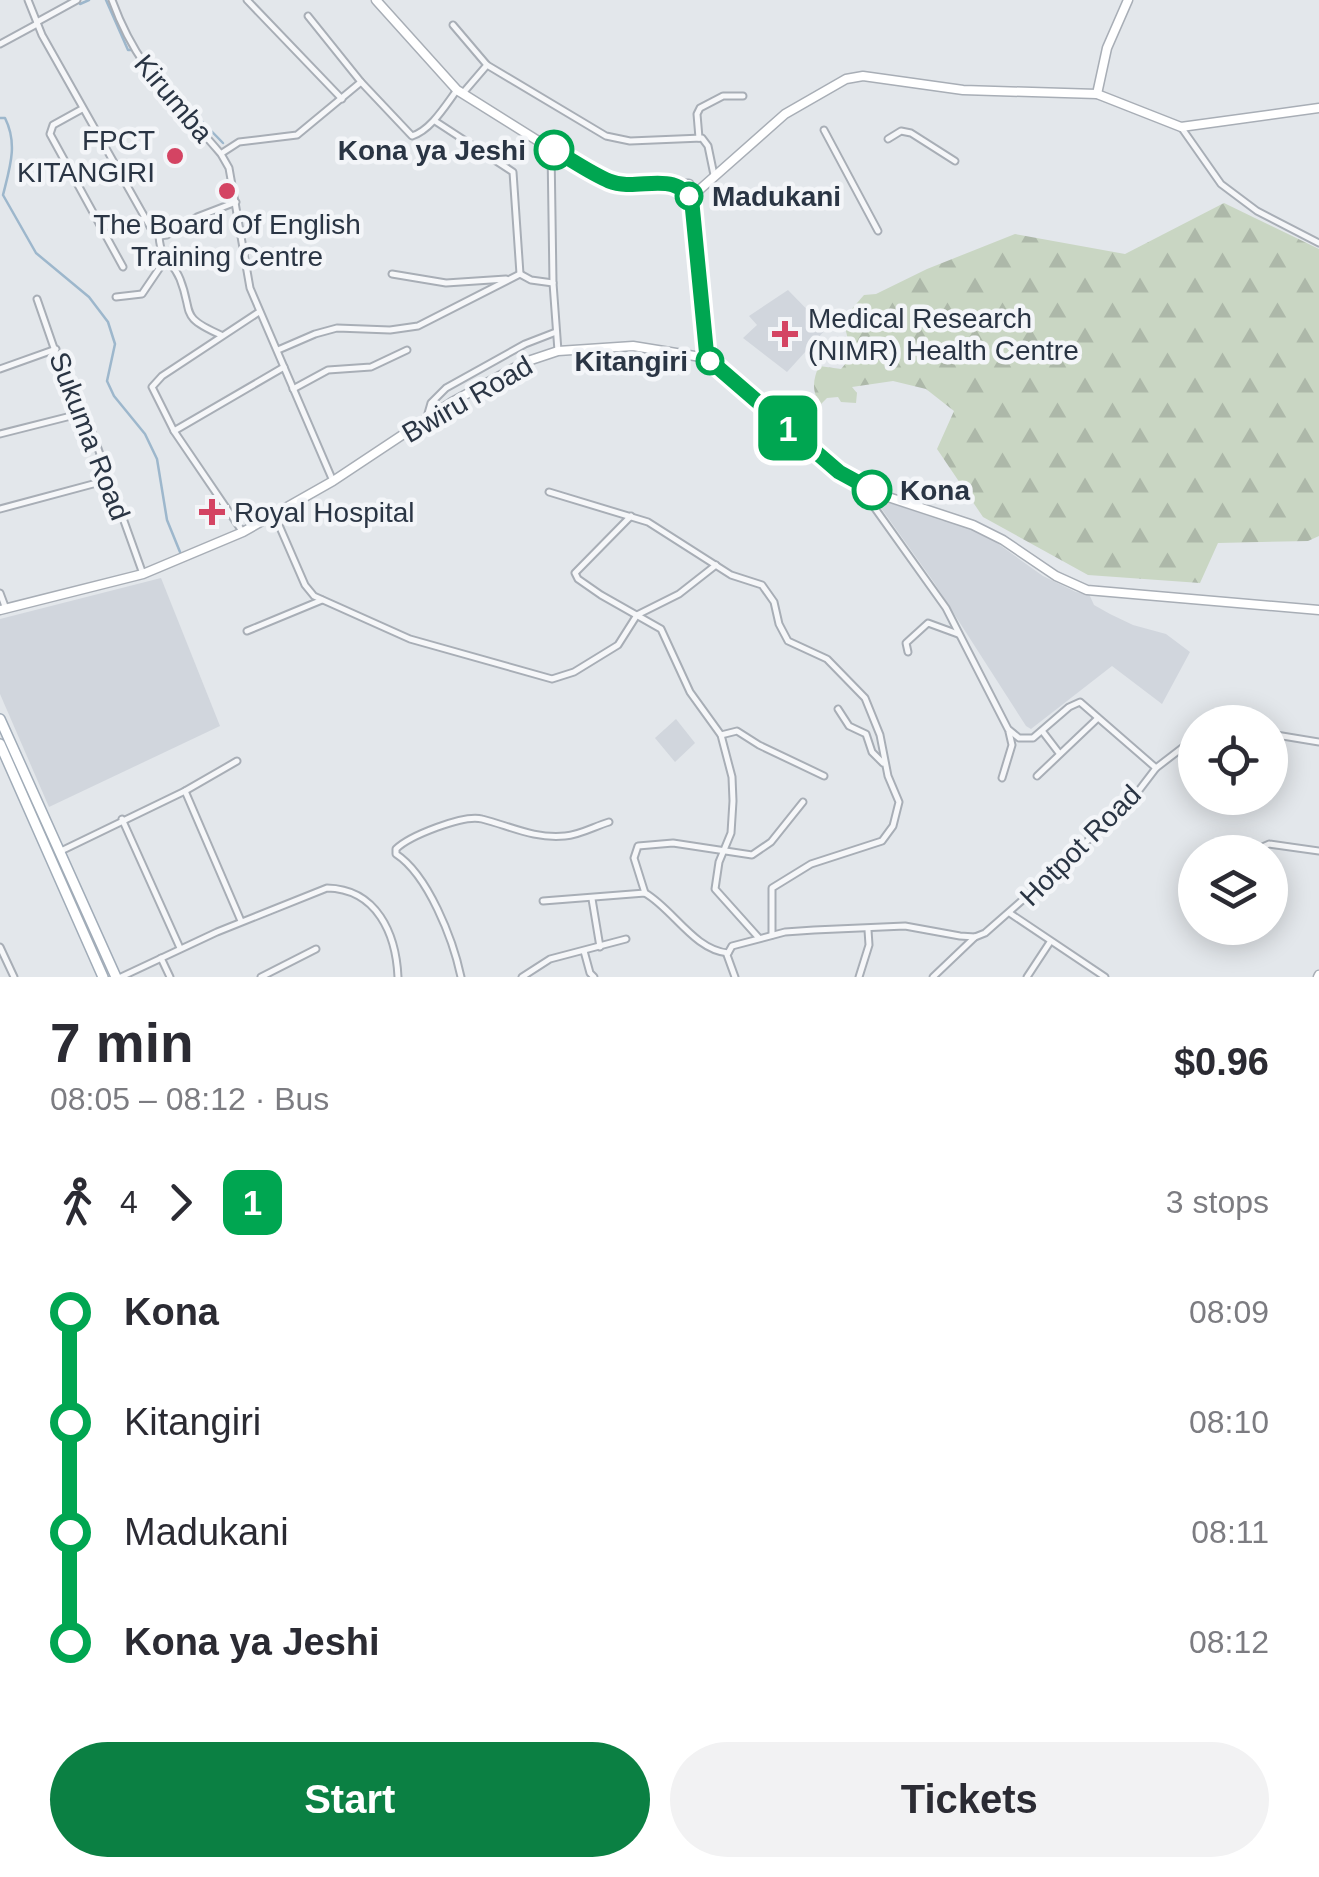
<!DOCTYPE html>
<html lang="en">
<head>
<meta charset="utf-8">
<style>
	:root { --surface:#fff; --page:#f2f2f3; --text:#2b2b33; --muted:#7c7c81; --accent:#0b8043 }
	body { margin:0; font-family:Arial,sans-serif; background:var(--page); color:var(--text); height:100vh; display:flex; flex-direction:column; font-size:38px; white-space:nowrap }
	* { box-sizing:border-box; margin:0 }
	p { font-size:32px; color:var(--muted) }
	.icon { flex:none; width:55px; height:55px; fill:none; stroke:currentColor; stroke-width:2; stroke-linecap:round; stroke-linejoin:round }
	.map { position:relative; height:977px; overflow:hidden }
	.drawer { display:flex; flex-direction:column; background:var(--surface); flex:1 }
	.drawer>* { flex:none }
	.badge { padding:0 20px; border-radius:15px; font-size:35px; line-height:65px }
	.tools { position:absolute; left:1178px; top:705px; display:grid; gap:20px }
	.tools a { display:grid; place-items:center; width:110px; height:110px; border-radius:50%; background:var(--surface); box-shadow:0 5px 25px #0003; font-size:50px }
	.map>.badge { position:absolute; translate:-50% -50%; box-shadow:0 0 0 5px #fff }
	.legs { display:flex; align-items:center; gap:15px; height:110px; padding:0 50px; font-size:32px }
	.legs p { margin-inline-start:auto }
	.overview { display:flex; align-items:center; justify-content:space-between; height:170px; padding:0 50px }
	h1 { font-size:55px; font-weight:700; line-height:75px }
	.button { display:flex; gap:20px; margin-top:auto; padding:20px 50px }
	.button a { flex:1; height:115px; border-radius:60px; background:var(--accent); color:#fff; font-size:40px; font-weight:700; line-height:115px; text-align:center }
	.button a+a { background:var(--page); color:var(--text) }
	ul { padding:0 50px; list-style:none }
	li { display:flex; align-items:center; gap:35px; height:110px; font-size:38px }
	li i { display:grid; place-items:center; width:15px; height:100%; margin:0 12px; background:currentColor }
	li i::after { content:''; width:25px; height:25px; margin:-12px; border:8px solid; border-radius:50%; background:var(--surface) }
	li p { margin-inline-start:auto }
	li:first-child i { background:linear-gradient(#0000 50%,currentColor 0) }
	li:last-child i { background:linear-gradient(currentColor 50%,#0000 0) }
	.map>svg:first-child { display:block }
</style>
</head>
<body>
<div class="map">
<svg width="1319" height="977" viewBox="0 0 1319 977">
	<defs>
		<pattern id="forest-firs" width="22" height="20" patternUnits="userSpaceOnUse" patternTransform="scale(2.5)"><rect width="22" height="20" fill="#c9d6c3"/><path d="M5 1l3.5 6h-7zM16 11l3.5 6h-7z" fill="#adb8a9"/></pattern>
	</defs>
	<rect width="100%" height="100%" fill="#e3e7eb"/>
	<!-- built -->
	<g fill="#d1d6dd">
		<polygon points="788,290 826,329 787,372 743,338 757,325 749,316"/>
		<polygon points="878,499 943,521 953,521 990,538 1043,576 1076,592 1089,594 1094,605 1110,614 1133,625 1166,634 1190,652 1162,704 1112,666 1031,729 1026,726 933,581 876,501"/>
		<polygon points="161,578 220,726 49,807 0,694 0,619"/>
		<polygon points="676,719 695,743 675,762 655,738"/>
	</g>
	<!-- forest -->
	<path fill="url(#forest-firs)" d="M1224 203 1319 249V536L1308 541 1218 543 1200 583 1088 575 983 517 937 449 954 411 926 389 893 381 852 387 857 393 856 403 841 402 838 397 827 398 821 404C811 392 813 379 819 366L841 369 852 356 843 319 864 295 876 294 927 269 1015 234 1125 254Z"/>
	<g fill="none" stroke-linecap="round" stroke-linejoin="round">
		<!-- stream -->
		<g stroke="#9db7cc" stroke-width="2.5">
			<polyline points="106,0 128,50 132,50"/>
			<polyline points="80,4 89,0"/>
			<polyline points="151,69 223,143"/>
			<path d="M0 118H5C18 144 10 167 3 195L36 253 89 297 108 322 115 344 107 381 114 396 145 434 157 459 167 520 180 552"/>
		</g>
		<!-- street casing -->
		<g stroke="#a8aeb6" stroke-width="9">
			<g id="street">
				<polyline points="28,0 42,35 152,230 159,236 167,235 197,217 236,202"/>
				<path d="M112 0C138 72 174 98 221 154L229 168 250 288 333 481"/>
				<polyline points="247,0 342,99"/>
				<path d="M308 16 361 82 412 136C431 130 445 106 457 90"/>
				<polyline points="37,22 77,0"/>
				<polyline points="453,25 487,65 606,136 630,141 702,138 708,146 714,175"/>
				<polyline points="0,44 37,24"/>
				<polyline points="463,93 487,65"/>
				<polyline points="82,109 53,125 50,134 123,267"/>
				<polyline points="435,121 513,172 520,274"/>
				<polyline points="1181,127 1221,184 1257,211 1319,243"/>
				<polyline points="824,130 878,231"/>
				<polyline points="699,138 697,114 700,108 723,96 743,96"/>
				<polyline points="888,139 901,131 911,133 955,161"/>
				<polyline points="551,149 553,283 558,351"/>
				<polyline points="222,153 239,142 297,135 361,82"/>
				<polyline points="107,234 145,218"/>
				<path d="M159 236C161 263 172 259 180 279 194 314 178 316 221 335"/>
				<polyline points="392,274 446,283 506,279"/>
				<polyline points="116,297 142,294 165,260"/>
				<polyline points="37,299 63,374 91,429 143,574"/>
				<polyline points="278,350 315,334 337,328 390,330 418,326 520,274 531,280 553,283"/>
				<polyline points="0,369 56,349"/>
				<polyline points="293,389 328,370 371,367 407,350"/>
				<polyline points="427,417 431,403 446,388 525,344 556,332"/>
				<polyline points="174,431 284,367"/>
				<polyline points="0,434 79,414"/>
				<polyline points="859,486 946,608 1008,729 1019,738 1033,738 1069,707 1080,702 1156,768"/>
				<polyline points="549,492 648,522 731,575 762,585 774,602 779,624 788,641 827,659 865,698 880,735 888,776 899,802 893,826 882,841 811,864 772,888 772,935"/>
				<polyline points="0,509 108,480"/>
				<polyline points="275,516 305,585 314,596 410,639 552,679 574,672 618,645 637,615 679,594 716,565"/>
				<polyline points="631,516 575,573 578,579 601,595 661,629 690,692 721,735 732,777 733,801 731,833 719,862 715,889 758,937"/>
				<polyline points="242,531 174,431 152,387 162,376 259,312"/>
				<polyline points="0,593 6,609"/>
				<polyline points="247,631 322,600"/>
				<polyline points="908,652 906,643 928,623 958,634"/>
				<polyline points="838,709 849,726 866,734 872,752 883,763"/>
				<polyline points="1043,732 1059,753"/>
				<polyline points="1270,734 1319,742"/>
				<polyline points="721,735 737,731 759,745 824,776"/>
				<polyline points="1037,776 1098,718"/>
				<polyline points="1002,778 1012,745 1009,732"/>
				<polyline points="185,791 241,921"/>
				<polyline points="122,819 180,948"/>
				<polyline points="61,851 185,791 237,761"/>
				<polyline points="1251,852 1269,844 1319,851"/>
				<polyline points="645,893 634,858 638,846 673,843 752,855 771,842 803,802"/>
				<polyline points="592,899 600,947"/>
				<path d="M543 901 645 893C673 909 694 950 728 953"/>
				<polyline points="1011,914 1105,977"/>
				<polyline points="0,947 14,977"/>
				<polyline points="584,951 590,973 594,977"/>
				<polyline points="161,958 170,977"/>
				<path d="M121 977 217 932 327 888C377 889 396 934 398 977"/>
				<polyline points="261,977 316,949"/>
				<path d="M461 977C453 939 428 875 396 854V849C409 836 464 814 482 819 510 826 534 839 565 836 580 835 595 826 609 822"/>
				<polyline points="522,977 550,959 626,939"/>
				<polyline points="735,977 727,955 732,946 785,932 814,930 905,926 960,936 975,937 985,933 1068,860 1140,789 1156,768 1195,738"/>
				<polyline points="859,977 869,945 868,930"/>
				<polyline points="933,977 975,937"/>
				<polyline points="1027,977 1050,942"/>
			</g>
		</g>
		<!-- secondary casing -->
		<g stroke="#a8aeb6" stroke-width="11">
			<g id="secondary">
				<polyline points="376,0 457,90 551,149 617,184 689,184"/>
				<polyline points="1097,94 1107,48 1128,0"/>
				<polyline points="677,184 686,190 692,204 707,358"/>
				<polyline points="698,191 785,114 846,79 863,76 963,90 1097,94 1181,127 1319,108"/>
				<polyline points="0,610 143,574 243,532 333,481 452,402 525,362 558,351 633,346 707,358 847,477 882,495 973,525 1003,540 1056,576 1087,590 1319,610"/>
				<polyline points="1318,977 1319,975"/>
			</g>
		</g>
		<!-- primary casing -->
		<g stroke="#a1acb8" stroke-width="12">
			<g id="primary">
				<polyline points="0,719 116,977"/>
				<polyline points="0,744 103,977"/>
			</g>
		</g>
		<!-- street -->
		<use href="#street" stroke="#f6f7f9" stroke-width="5"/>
		<!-- secondary -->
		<use href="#secondary" stroke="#fff" stroke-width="8"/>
		<!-- primary -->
		<use href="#primary" stroke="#fff" stroke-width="9"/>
	</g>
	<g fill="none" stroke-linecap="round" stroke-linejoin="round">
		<!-- line-1 casing -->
		<g stroke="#fff" stroke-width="22">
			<path id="line-1" d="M554 150C572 160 590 173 609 181 638 193 678 167 692 204L707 358 839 472 872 490"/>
		</g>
		<!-- line-1 -->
		<use href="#line-1" stroke="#00a651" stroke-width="15"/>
	</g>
	<!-- markers -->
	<g fill="#fff" stroke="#00a651" stroke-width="5">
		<circle cx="554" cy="150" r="18"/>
		<circle cx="689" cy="196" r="12"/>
		<circle cx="710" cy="361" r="12"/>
		<circle cx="872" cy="490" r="18"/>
	</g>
	<g fill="#d44463" stroke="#f3f5f8" stroke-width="4">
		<circle cx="175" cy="156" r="10"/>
		<circle cx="227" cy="191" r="10"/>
		<path d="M780 319h10v10h10v10h-10v10h-10v-10h-10v-10h10z"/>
		<path d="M207 497h10v10h10v10h-10v10h-10v-10h-10v-10h10z"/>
	</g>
	<g text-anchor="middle" stroke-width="9" stroke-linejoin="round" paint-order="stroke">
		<!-- street labels -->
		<g font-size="28" fill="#2a3544" stroke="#f3f5f8">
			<text transform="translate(174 98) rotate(50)" y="10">Kirumba</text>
			<text transform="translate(467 399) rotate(-30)" y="10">Bwiru Road</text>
			<text transform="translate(90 436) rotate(69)" y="10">Sukuma Road</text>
			<text transform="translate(1080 845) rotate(-45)" y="10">Hotpot Road</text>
		</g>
		<!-- poi labels -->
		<g font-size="28" fill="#2a3544" stroke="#f3f5f8" text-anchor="start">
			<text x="155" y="150" text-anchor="end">FPCT<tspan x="155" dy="32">KITANGIRI</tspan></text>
			<text x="227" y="234" text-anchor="middle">The Board Of English<tspan x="227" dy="32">Training Centre</tspan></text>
			<text x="808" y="328">Medical Research<tspan x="808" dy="32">(NIMR) Health Centre</tspan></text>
			<text x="234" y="522">Royal Hospital</text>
		</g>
		<!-- stop labels -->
		<g font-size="28" font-weight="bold" fill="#2a3544" stroke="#f3f5f8" text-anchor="end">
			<text x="526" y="160">Kona ya Jeshi</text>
			<text x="712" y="206" text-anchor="start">Madukani</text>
			<text x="688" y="371">Kitangiri</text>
			<text x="900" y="500" text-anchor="start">Kona</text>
		</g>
	</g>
</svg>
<div class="tools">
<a><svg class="icon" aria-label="locate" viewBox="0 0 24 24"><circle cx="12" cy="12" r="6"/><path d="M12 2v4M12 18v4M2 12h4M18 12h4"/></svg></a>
<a><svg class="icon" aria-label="layers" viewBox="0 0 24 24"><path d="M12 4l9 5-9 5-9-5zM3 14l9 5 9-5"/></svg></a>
</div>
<b class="badge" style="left:788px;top:428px;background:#00a651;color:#fff">1</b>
</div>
<section class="drawer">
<div class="overview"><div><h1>7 min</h1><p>08:05 – 08:12 · Bus</p></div><b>$0.96</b></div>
<div class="legs"><svg class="icon" aria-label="walk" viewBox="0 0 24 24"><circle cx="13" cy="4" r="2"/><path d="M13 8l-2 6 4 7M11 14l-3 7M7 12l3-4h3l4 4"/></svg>4<svg class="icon" aria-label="forward" viewBox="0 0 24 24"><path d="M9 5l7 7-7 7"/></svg><b class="badge" style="background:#00a651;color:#fff">1</b><p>3 stops</p></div>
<ul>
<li><i style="color:#00a651"></i><b>Kona</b><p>08:09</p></li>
<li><i style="color:#00a651"></i><span>Kitangiri</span><p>08:10</p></li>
<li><i style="color:#00a651"></i><span>Madukani</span><p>08:11</p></li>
<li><i style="color:#00a651"></i><b>Kona ya Jeshi</b><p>08:12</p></li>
</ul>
<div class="button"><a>Start</a><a>Tickets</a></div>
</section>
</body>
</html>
